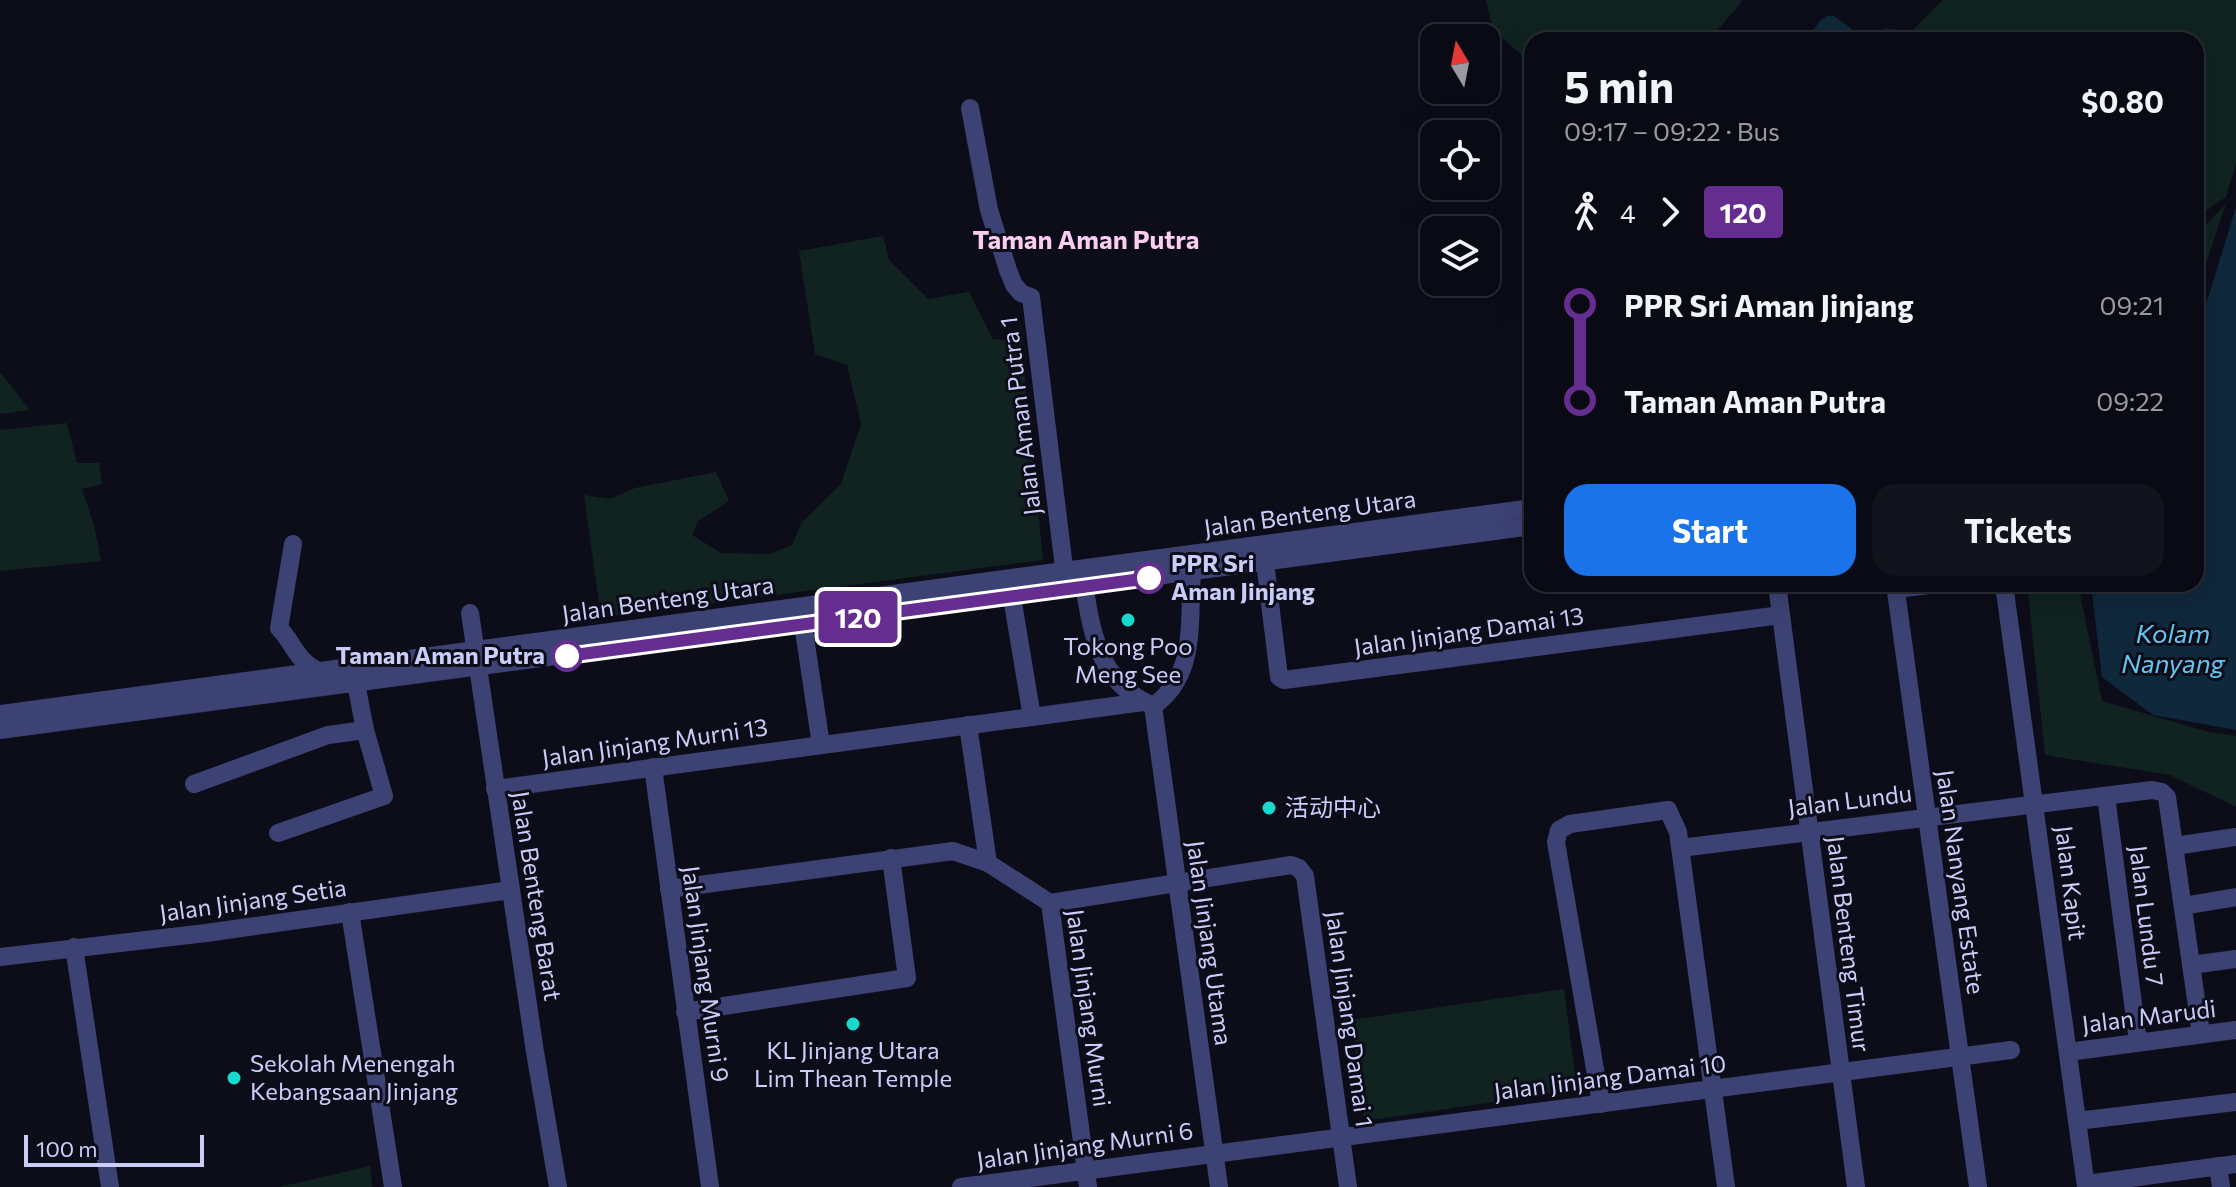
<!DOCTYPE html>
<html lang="en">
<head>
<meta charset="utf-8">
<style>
	:root { --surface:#0a0a14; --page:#13131d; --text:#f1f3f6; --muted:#999aa0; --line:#2a2b34; --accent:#1a73e8 }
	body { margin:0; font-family:Commissioner,"Noto Sans SC",sans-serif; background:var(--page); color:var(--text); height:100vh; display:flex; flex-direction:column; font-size:30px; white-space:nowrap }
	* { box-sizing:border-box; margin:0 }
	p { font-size:26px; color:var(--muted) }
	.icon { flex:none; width:44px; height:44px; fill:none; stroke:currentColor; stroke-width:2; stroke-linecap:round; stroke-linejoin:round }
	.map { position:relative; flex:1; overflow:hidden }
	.side { position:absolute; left:1524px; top:32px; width:680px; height:560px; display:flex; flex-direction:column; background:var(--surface); border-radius:24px; box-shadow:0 8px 32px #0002,0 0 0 2px var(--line) }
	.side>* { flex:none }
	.badge { padding:0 16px; border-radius:6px; font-size:28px; line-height:52px }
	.needle { width:52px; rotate:350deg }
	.fabs { position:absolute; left:1420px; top:24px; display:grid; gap:16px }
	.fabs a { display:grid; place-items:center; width:80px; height:80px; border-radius:16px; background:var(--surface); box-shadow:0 8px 32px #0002,0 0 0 2px var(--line); font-size:40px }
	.scale { position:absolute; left:24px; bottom:20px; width:180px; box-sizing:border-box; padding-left:8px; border:4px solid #cbcdf9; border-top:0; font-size:22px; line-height:28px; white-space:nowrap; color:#cbcdf9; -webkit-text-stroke:6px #0d0d1a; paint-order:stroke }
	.map>.badge { position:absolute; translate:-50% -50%; box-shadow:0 0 0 4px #fff }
	.legs { display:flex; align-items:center; gap:12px; height:88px; padding:0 40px; font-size:26px }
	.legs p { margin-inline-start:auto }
	.overview { display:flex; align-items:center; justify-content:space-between; height:136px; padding:0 40px }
	h1 { font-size:44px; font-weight:700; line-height:60px }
	.action { display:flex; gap:16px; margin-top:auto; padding:16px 40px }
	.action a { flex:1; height:92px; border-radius:24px; background:var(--accent); color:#fff; font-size:32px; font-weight:700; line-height:92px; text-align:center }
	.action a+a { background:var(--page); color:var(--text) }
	ul { padding:0 40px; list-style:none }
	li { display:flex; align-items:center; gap:28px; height:96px; font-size:30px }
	li i { display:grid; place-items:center; width:12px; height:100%; margin:0 10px; background:currentColor }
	li i::after { content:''; width:20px; height:20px; margin:-10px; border:6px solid; border-radius:50%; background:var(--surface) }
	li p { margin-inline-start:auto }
	li:first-child i { background:linear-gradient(#0000 50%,currentColor 0) }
	li:last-child i { background:linear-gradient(currentColor 50%,#0000 0) }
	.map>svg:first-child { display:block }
</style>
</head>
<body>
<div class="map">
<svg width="2236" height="1187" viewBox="0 0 2236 1187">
	<rect width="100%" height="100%" fill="#0d0d1a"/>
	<!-- green -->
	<g fill="#102320">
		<polygon points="1486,0 1743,0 1709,40 1532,40 1532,64 1493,30"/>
		<polygon points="1943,0 2236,0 2236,164 2226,197 2196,217 2196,40 1875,40 1871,35 1886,28 1911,32"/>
		<polygon points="2226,204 2196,293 2196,235"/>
		<polygon points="883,236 889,260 928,299 969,292 993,339 1021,341 1043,560 601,618 584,495 609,499 635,488 716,472 729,501 698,521 692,535 721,553 770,554 792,545 802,522 841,484 861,424 847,365 815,354 799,251"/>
		<polygon points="0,372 30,410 0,414"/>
		<polygon points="67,423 77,463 99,463 102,484 82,489 94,525 101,561 0,571 0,430"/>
		<polygon points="2027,584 2078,584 2102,701 2209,732 2236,736 2236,807 2170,775 2045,755"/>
		<polygon points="1564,989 1577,1090 1364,1121 1351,1020"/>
		<polygon points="370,1166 372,1187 279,1187"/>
	</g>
	<!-- water -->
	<g fill="#10283b">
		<polygon points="1827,16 1834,16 1867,40 1805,40 1821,20"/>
		<polygon points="2236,207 2236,730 2153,715 2102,677 2091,584 2196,584 2196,337"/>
	</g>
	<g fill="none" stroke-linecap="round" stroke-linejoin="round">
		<!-- minor -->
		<g stroke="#3c4374" stroke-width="18">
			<polyline points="970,108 989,210 1008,270 1014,285 1021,293 1031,297 1066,584"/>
			<path d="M293 544 279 628C296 646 295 660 320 672"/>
			<polyline points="1265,562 1279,677 1284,680 1781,615"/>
			<path d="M1083 576C1090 625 1097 680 1147 703"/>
			<polyline points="1777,584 1856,1187"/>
			<polyline points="1895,584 1978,1187"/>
			<polyline points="2004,584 2086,1187"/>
			<polyline points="1896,589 1937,584"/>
			<polyline points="1012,597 1032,717"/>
			<polyline points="470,613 535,1052 558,1187"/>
			<polyline points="803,624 821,745"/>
			<polyline points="1153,706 1219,1187"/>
			<path d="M1153 706C1198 675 1188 621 1192 573"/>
			<polyline points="0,714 1532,508"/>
			<polyline points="968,725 988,863 1050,903 1088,1187"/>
			<polyline points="0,730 1532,526"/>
			<polyline points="653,767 710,1187"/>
			<polyline points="194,784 328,735 365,730"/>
			<polyline points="495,789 1143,702"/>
			<polyline points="2106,796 2138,1042"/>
			<polyline points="278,833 384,796 365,730 356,683"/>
			<polyline points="2174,846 2236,837"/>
			<polyline points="1680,848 2152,790 2162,792 2167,797 2201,1034"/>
			<polyline points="669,889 953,851 988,863"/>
			<polyline points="1050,903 1291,865 1299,868 1305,876 1348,1187"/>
			<polyline points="2183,906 2236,897"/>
			<polyline points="350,912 393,1187"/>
			<polyline points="74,947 110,1187"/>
			<polyline points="0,957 206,933 511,890"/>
			<polyline points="2191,965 2236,959"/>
			<polyline points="685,1012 907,978 891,858"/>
			<polyline points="2068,1052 2236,1030"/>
			<polyline points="1601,1104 1556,842 1559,830 1570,824 1668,810 1678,832 1726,1187"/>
			<polyline points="2077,1121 2236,1102"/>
			<polyline points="2218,1166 2221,1187"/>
			<polyline points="2086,1184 2236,1164"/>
			<polyline points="961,1187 2011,1050"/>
		</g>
	</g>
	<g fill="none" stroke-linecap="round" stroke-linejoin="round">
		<!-- line-1 casing -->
		<g stroke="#fff" stroke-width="18">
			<polyline id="line-1" points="567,656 1149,578"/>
		</g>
		<!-- line-1 -->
		<use href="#line-1" stroke="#662d91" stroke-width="12"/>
	</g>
	<!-- markers -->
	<g fill="#fff" stroke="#662d91" stroke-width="4">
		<circle cx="1149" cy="578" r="14"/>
		<circle cx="567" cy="656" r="14"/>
	</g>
	<g fill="#17d9cd" stroke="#0d0d1a" stroke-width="3">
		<circle cx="1128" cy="620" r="8"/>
		<circle cx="1269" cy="808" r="8"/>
		<circle cx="853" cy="1024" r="8"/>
		<circle cx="234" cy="1078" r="8"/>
	</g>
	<g text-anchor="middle" stroke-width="6" stroke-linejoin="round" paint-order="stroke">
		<!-- street labels -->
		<g font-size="24" fill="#cbcdf9" stroke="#0d0d1a">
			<text transform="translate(1021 416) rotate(-97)" y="8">Jalan Aman Putra 1</text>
			<text transform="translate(1310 514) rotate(-8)" y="8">Jalan Benteng Utara</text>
			<text transform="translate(668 600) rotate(-8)" y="8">Jalan Benteng Utara</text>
			<text transform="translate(1469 632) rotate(-8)" y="8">Jalan Jinjang Damai 13</text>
			<text transform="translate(655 743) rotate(-8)" y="8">Jalan Jinjang Murni 13</text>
			<text transform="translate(1850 801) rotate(-7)" y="8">Jalan Lundu</text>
			<text transform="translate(1960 882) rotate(82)" y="8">Jalan Nanyang Estate</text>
			<text transform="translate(2070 883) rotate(83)" y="8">Jalan Kapit</text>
			<text transform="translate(536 896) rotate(81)" y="8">Jalan Benteng Barat</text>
			<text transform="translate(253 901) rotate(-8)" y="8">Jalan Jinjang Setia</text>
			<text transform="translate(2146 916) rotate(83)" y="8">Jalan Lundu 7</text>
			<text transform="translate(1209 943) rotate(82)" y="8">Jalan Jinjang Utama</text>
			<text transform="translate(1848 944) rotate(83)" y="8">Jalan Benteng Timur</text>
			<text transform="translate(705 974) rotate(82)" y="8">Jalan Jinjang Murni 9</text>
			<text transform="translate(1088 1008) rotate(82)" y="8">Jalan Jinjang Murni</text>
			<text transform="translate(2149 1017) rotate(-7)" y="8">Jalan Marudi</text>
			<text transform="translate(1349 1019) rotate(82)" y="8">Jalan Jinjang Damai 1</text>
			<text transform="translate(1610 1078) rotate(-7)" y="8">Jalan Jinjang Damai 10</text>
			<text transform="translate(1085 1146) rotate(-8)" y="8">Jalan Jinjang Murni 6</text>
		</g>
		<!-- stop labels -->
		<g font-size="24" font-weight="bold" fill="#cbcdf9" stroke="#0d0d1a" text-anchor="start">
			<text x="1171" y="572">PPR Sri<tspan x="1171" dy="28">Aman Jinjang</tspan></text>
			<text x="545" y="664" text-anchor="end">Taman Aman Putra</text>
		</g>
		<!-- poi labels -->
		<g font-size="24" fill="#cbcdf9" stroke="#0d0d1a">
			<text x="1128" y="655">Tokong Poo<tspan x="1128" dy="28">Meng See</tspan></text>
			<text x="1285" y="816" text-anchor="start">活动中心</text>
			<text x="853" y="1059">KL Jinjang Utara<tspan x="853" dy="28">Lim Thean Temple</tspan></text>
			<text x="250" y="1072" text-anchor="start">Sekolah Menengah<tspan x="250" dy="28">Kebangsaan Jinjang</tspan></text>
		</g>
		<!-- neighbourhood labels -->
		<g font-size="26" font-weight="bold" fill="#facdf1" stroke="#0d0d1a">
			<text x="1086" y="249">Taman Aman Putra</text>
		</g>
		<!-- water labels -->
		<g font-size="26" font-style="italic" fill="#64c5ef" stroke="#0d0d1a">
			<text x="2173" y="643">Kolam<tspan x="2173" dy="30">Nanyang</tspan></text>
		</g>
	</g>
</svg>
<div class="fabs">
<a><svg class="needle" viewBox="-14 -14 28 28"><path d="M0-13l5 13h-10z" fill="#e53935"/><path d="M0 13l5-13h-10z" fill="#999aa0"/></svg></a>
<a><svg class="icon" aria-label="locate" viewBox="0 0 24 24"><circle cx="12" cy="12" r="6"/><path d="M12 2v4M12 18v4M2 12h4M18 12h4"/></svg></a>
<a><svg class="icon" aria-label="layers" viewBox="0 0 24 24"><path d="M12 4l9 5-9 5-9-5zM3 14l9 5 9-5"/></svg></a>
</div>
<div class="scale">100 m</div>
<b class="badge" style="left:858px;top:617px;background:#662d91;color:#fff">120</b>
<section class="side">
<div class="overview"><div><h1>5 min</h1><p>09:17 – 09:22 · Bus</p></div><b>$0.80</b></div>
<div class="legs"><svg class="icon" aria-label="walk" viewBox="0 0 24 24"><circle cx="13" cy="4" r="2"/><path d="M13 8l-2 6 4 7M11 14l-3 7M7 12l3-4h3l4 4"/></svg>4<svg class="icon" aria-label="forward" viewBox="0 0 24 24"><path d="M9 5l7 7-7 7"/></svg><b class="badge" style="background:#662d91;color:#fff">120</b></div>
<ul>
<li><i style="color:#662d91"></i><b>PPR Sri Aman Jinjang</b><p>09:21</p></li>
<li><i style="color:#662d91"></i><b>Taman Aman Putra</b><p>09:22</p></li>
</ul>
<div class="action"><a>Start</a><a>Tickets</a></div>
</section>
</div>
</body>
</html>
